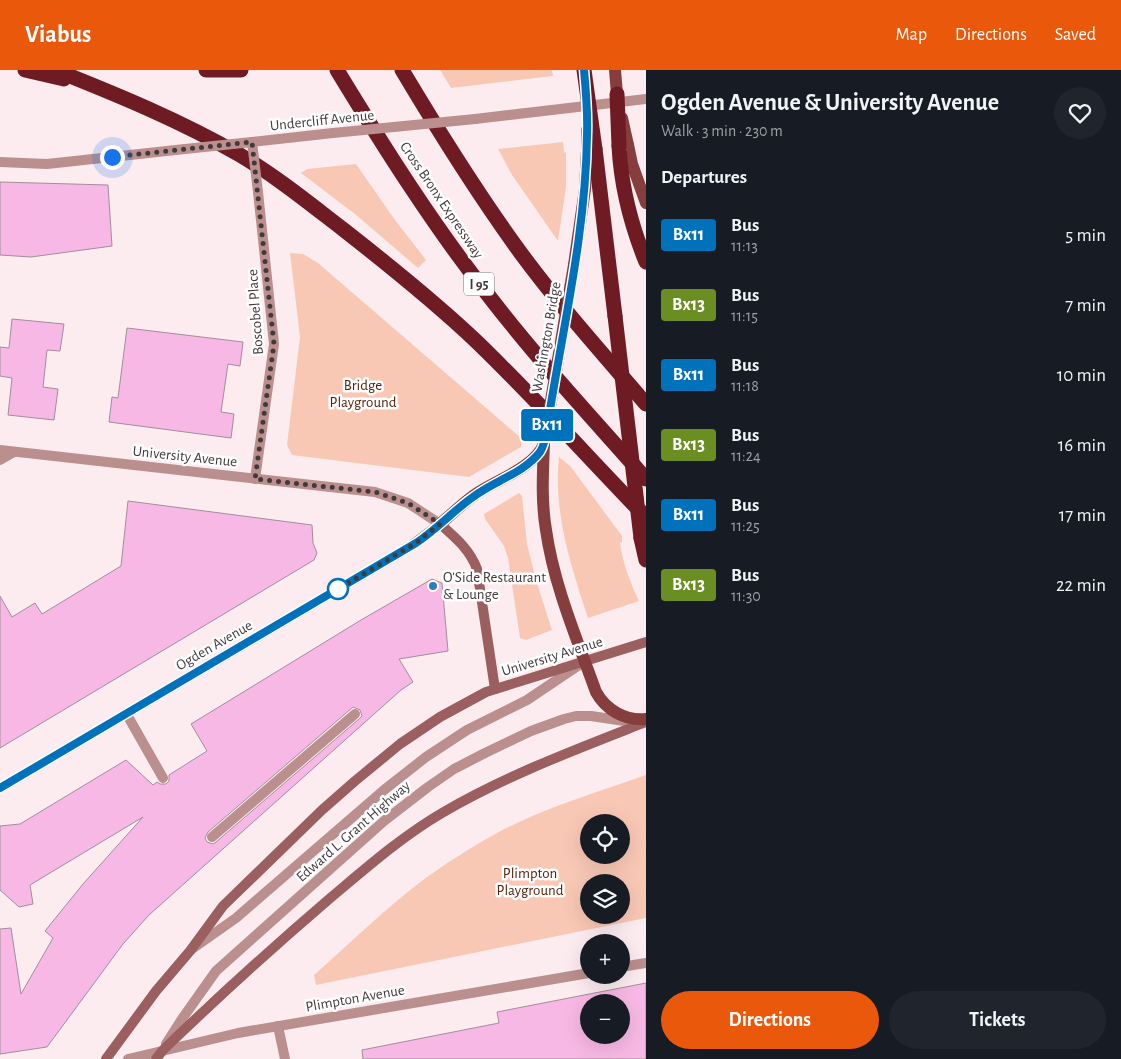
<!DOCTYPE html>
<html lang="en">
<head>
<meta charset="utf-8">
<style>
	:root { --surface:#171b24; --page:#20242c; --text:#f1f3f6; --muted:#9ea1a6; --accent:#ea580c }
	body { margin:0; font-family:"Alegreya Sans",sans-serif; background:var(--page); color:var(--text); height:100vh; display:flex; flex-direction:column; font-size:19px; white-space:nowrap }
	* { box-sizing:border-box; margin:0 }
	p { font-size:16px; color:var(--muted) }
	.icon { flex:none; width:28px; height:28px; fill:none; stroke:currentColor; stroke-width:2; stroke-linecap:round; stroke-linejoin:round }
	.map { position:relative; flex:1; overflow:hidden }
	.details { display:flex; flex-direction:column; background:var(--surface); width:475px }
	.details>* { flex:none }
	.badge { padding:0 10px; border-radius:4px; font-size:18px; line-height:32px }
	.tools { position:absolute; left:580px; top:744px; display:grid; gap:10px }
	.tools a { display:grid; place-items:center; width:50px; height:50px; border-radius:50%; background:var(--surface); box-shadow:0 5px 20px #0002; font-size:25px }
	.you { position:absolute; width:25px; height:25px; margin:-12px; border:4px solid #fff; border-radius:50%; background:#1a73e8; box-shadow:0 0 0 8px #1a73e833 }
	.map>.badge { position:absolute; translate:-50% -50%; box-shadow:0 0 0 2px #fff }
	h2 { padding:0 15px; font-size:19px; line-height:45px }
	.round { display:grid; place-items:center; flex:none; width:52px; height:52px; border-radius:26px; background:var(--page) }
	.overview { display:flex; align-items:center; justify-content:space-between; height:85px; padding:0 15px }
	h1 { font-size:24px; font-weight:700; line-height:38px }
	.cta { display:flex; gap:10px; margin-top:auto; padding:10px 15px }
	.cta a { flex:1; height:58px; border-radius:30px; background:var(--accent); color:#fff; font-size:20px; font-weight:700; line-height:58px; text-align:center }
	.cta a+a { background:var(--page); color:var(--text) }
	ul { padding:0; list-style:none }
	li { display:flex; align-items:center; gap:15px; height:70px; padding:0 15px }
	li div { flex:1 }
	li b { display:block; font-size:19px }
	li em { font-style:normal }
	li .badge { min-width:55px; font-weight:700; text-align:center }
	header { display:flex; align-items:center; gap:30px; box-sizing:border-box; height:70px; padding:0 25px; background:var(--accent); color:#fff }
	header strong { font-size:24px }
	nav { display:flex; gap:28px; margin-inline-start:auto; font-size:18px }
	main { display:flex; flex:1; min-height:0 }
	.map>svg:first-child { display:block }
</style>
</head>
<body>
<header>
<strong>Viabus</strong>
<nav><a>Map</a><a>Directions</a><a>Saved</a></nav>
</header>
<main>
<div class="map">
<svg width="646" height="989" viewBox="0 0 646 989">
	<rect width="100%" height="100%" fill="#fcecf0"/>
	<!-- green -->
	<g fill="#f9c8b5" fill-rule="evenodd">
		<polygon points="440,0 552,0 553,6 451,18"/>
		<polygon points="563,72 564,83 566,82 566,117 558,171 512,105 498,79"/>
		<polygon points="356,94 395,150 426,190 418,198 355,144 301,103 307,99"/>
		<polygon points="290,183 303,184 318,193 521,368 521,377 469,407 292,385 287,375 300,267"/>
		<path d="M559 387 571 397 622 466V472L620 473C623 494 630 512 639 531L588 548C571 496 553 443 559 387Z"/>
		<polygon points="519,423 522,426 527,474 536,510 552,560 526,570 520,568 508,488 504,476 485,449 484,444"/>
		<path d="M646 705V848L316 915 314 905C350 873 385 839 423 810 446 793 472 777 497 763 543 738 596 723 646 705ZM589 752H621V785H589ZM589 812H621V845H589Z"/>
	</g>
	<!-- building -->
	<g fill="#f8b8e5" stroke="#a28d9b" fill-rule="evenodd">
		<polygon points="0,112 108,115 112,176 31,187 0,185"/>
		<polygon points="12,249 64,254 60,281 47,280 43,317 58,319 54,350 8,345 12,308 0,306 0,277 9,278"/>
		<polygon points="127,258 243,272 240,296 228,294 221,342 234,344 231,368 109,352 112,327 118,328"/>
		<polygon points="128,431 312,455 313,473 317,483 314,490 0,678 0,526 12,547 35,533 42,544 121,496"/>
		<path d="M432 509 442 513 448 581 399 589 413 612 401 620 149 845 123 874 47 977 0 984V859L11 858 21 924 53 868 45 861 83 814 143 747 30 815 33 834 19 837 0 820V756L20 754 126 690 153 715 157 712 160 714H166L169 711V705L207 681 191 654 361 550ZM353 637 360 640 362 646 359 649 216 772 213 774 207 772 205 768 208 762Z"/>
		<path d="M646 913V989H363L362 980 499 953 497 942ZM589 932H621V965H589Z"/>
	</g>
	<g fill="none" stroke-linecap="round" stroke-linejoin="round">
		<!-- lane -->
		<g stroke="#ba8f8e" stroke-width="10">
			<polyline points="126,643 163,708"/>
			<polyline points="212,767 355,644"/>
			<polyline points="192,879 236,848 384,720 426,687 467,660 527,630 582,593"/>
			<polyline points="278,956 285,989"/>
			<polyline points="166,974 182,949 216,901 384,751 428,717 454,699 485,683 531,661 564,649 576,646 591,646 631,652"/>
		</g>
		<!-- street -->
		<g stroke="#ba8f8e" stroke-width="10">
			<polyline points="475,49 646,29"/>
			<polyline points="252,72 333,63"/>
			<polyline points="0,92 47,94 185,79"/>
			<polyline points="0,380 375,422 408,433 440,454"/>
			<polyline points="0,390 14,382"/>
			<polyline points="255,409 274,274 258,122"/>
			<polyline points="621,897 646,893"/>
			<polyline points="128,989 238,963 589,903"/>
		</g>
		<!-- secondary -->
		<g stroke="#9c5f5f" stroke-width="10">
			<path d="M0 718 408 478 440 454C456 468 470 480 477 499L495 619"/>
			<polyline points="106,989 156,921 190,881 223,836 322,740 355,711 400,674 440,647 486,622 646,572"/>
			<path d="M156 989 163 980C217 928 272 878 328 830 365 799 401 767 442 743 507 705 577 679 646 652"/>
		</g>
		<!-- primary -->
		<g stroke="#853d3e" stroke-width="12">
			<polyline points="615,0 617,24"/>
			<polyline points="628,75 632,94 646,133"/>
			<polyline points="574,195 585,119 587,80"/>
			<path d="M544 372C543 401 541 431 546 460 554 516 577 569 596 622 606 640 625 651 646 649"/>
			<path d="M440 454C452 444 463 433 476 424 496 410 534 398 544 374"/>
		</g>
		<!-- highway -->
		<g stroke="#6f1b23" stroke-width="15">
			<polyline points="25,0 64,9"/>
			<path d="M55 0C118 25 181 51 240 85 277 107 310 134 344 160 390 196 435 232 477 272 534 327 587 386 642 443"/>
			<polyline points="206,0 241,0"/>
			<path d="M337 0C385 79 435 158 492 230 540 292 594 350 646 409"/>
			<path d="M402 0C439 62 477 123 520 182 559 235 603 284 646 334"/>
			<path d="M619 76C621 116 631 155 646 192"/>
			<polyline points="595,79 615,246"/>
			<polyline points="641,468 646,490"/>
		</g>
		<!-- street-bridge -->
		<g stroke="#ba8f8e" stroke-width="10">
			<polyline points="333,63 475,49"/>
			<polyline points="185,79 252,72 258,122"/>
		</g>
		<!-- primary-bridge -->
		<g stroke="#853d3e" stroke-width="12">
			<polyline points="622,48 628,75"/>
			<polyline points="587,80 587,60"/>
			<polyline points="544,372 574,195"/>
		</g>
		<!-- highway-bridge -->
		<g stroke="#6f1b23" stroke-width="15">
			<polyline points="584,0 595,79"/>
			<polyline points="617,24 619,76"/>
			<polyline points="615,246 641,468"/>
		</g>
	</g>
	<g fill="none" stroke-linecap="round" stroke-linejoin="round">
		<!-- line casing -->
		<g stroke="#fff" stroke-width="11">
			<path id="line" d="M0 718 416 473C437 459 453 441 473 427 494 411 524 403 540 382 546 373 546 362 548 352 563 257 586 161 587 65 588 43 586 22 584 0"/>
		</g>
		<!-- line -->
		<use href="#line" stroke="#0072bc" stroke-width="8"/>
		<!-- walk -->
		<polyline stroke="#43393c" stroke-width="5" stroke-dasharray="0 9" points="112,87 252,72 274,274 255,409 375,422 408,433 440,454 416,473 338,519"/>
	</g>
	<!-- markers -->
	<circle fill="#2e7aca" stroke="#fff" stroke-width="2" cx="433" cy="516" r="5"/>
	<circle fill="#fff" stroke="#0072bc" stroke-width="2.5" cx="338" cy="519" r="10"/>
	<g text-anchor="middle" stroke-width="5" stroke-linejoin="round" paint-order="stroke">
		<!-- shield labels -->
		<rect fill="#fff" stroke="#7b7476" stroke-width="1" x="464" y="202.5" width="30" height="23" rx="4"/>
		<g font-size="14" font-weight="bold" fill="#43393c">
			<text x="479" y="219">I 95</text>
		</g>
		<!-- street labels -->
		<g font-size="15" fill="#43393c" stroke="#fff">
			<text transform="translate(322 50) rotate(-6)" y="5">Undercliff Avenue</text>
			<text transform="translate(442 130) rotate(56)" y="5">Cross Bronx Expressway</text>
			<text transform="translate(255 242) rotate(-94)" y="5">Boscobel Place</text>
			<text transform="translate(546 267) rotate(-80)" y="5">Washington Bridge</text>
			<text transform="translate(185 386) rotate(6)" y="5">University Avenue</text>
			<text transform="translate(214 575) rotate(-30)" y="5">Ogden Avenue</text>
			<text transform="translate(552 586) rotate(-17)" y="5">University Avenue</text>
			<text transform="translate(353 761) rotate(-41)" y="5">Edward L. Grant Highway</text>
			<text transform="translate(355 928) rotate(-10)" y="5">Plimpton Avenue</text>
		</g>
		<!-- park labels -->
		<g font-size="15" fill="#541d05" stroke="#fff">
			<text x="363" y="320">Bridge<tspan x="363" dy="17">Playground</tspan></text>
			<text x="530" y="808">Plimpton<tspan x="530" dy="17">Playground</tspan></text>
		</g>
		<!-- poi labels -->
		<g font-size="15" fill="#43393c" stroke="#fff" text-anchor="start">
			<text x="443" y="512">O'Side Restaurant<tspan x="443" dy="17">&amp; Lounge</tspan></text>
		</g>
	</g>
</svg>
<div class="tools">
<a><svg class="icon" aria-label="locate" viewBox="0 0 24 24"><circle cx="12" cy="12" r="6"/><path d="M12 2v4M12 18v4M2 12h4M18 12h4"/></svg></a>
<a><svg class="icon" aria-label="layers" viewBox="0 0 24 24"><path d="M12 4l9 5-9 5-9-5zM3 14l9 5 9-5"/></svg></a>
<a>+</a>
<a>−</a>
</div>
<div class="you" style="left:112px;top:87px"></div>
<b class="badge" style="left:547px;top:355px;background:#0072bc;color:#fff">Bx11</b>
</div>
<section class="details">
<div class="overview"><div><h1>Ogden Avenue &amp; University Avenue</h1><p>Walk · 3 min · 230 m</p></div><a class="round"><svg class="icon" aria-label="heart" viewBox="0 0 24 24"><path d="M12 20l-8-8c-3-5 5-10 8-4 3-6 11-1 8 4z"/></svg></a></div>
<h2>Departures</h2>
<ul>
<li><span class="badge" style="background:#0072bc;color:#fff">Bx11</span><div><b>Bus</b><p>11:13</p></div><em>5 min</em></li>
<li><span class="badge" style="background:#6b8e23;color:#fff">Bx13</span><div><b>Bus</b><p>11:15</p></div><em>7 min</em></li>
<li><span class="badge" style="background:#0072bc;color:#fff">Bx11</span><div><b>Bus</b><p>11:18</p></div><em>10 min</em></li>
<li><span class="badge" style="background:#6b8e23;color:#fff">Bx13</span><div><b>Bus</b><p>11:24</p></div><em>16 min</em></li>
<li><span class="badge" style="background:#0072bc;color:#fff">Bx11</span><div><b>Bus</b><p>11:25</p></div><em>17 min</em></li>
<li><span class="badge" style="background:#6b8e23;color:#fff">Bx13</span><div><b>Bus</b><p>11:30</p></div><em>22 min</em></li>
</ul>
<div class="cta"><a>Directions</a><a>Tickets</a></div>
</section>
</main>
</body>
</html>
